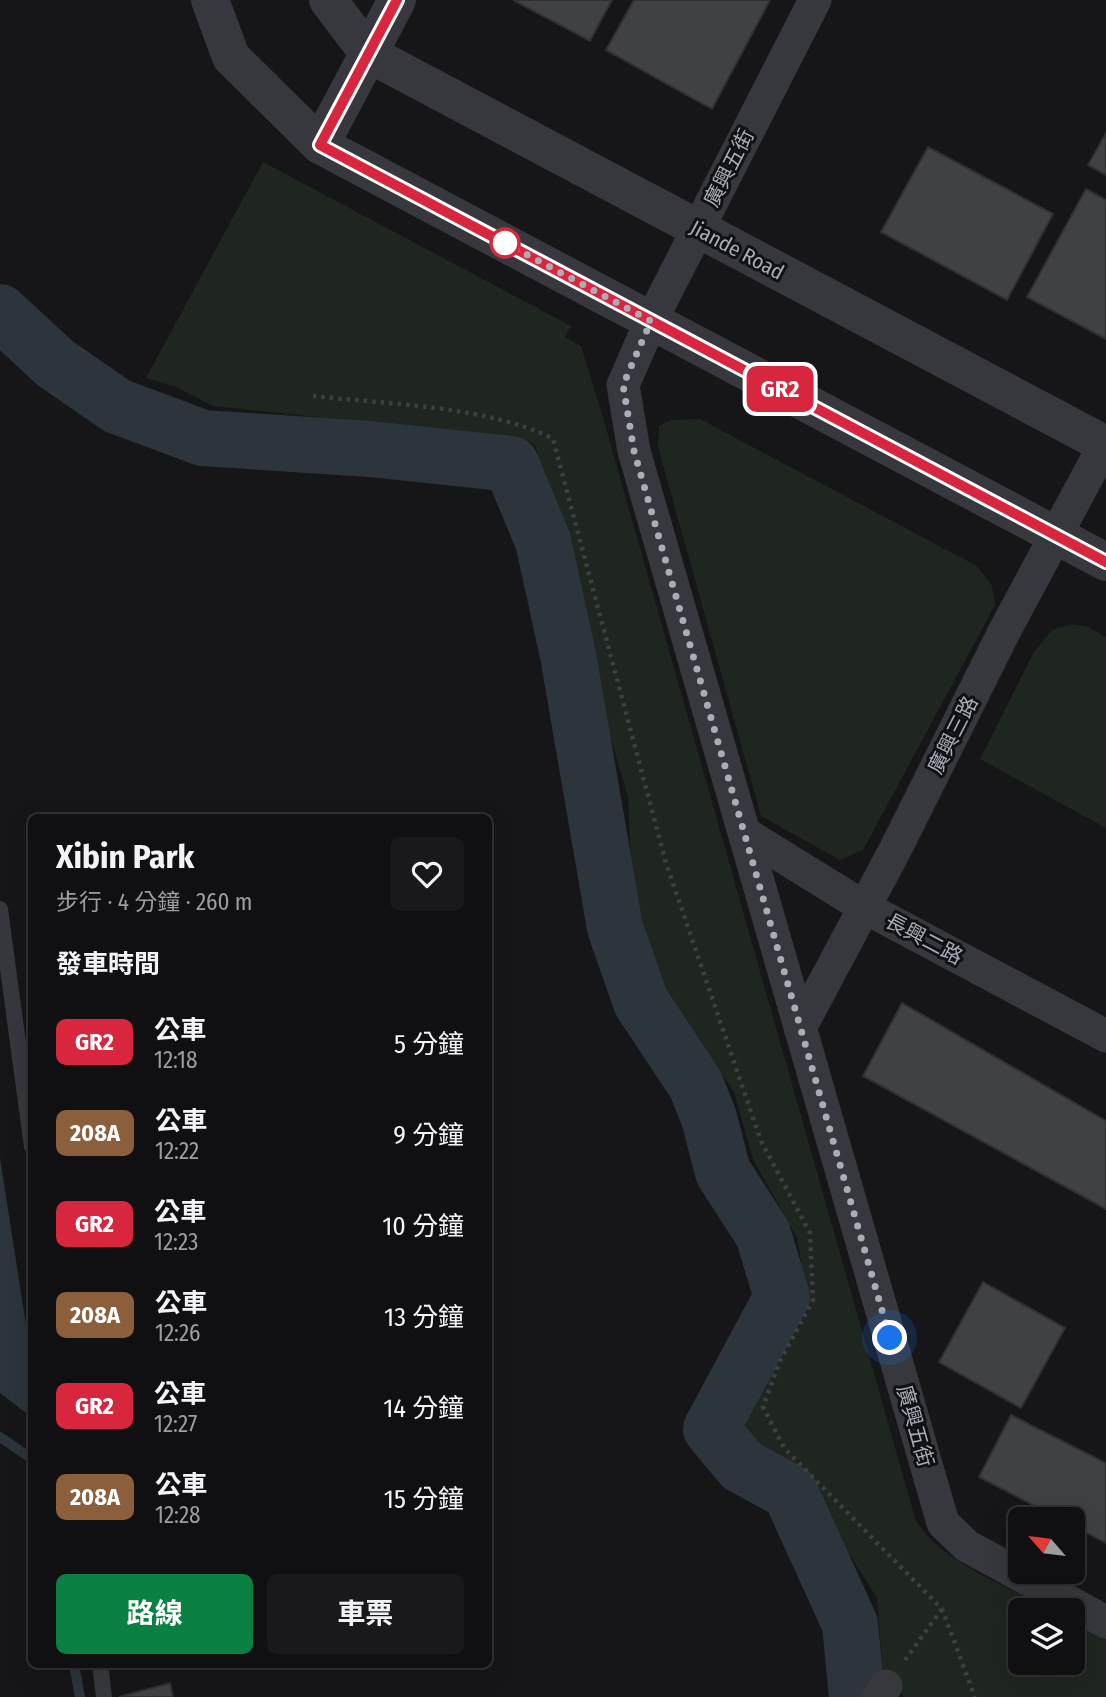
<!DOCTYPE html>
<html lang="zh-TW">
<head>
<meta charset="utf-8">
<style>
	:root { --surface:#101012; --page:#19191b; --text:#f1f3f6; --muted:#9c9d9f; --line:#303032; --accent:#0b8043 }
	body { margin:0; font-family:"Fira Sans Condensed","Noto Sans TC",sans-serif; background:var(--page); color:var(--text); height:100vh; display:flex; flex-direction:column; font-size:26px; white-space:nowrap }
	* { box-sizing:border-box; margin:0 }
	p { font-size:23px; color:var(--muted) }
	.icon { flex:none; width:38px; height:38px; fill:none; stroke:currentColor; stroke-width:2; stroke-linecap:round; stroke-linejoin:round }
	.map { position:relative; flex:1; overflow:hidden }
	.panel { position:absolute; left:28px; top:814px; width:464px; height:854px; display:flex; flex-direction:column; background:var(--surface); border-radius:10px; box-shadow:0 7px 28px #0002,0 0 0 2px var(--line) }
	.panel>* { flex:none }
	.badge { padding:0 14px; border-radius:10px; font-size:24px; line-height:46px }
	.needle { width:46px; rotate:298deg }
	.controls { position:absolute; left:1008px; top:1507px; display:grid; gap:14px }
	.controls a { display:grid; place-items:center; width:77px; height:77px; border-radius:10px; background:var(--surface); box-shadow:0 7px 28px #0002,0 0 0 2px var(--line); font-size:35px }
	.you { position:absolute; width:35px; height:35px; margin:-18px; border:5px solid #fff; border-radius:50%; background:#1a73e8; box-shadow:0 0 0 10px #1a73e833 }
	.map>.badge { position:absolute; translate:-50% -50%; box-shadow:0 0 0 4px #fff }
	h2 { padding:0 28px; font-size:26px; line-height:63px }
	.round { display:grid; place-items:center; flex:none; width:74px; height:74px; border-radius:10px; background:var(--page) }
	.headline { display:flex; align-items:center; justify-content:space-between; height:119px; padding:0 28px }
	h1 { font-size:33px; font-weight:700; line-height:52px }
	.action { display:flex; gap:14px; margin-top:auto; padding:14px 28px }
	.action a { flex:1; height:80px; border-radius:10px; background:var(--accent); color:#fff; font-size:28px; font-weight:700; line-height:80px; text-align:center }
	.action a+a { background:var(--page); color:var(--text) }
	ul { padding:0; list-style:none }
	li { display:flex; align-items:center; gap:21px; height:91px; padding:0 28px }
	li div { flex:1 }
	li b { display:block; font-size:26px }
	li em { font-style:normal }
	li .badge { min-width:77px; font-weight:700; text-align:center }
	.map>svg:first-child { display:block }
</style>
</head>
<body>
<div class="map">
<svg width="1106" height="1697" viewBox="0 0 1106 1697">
	<rect width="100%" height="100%" fill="#161618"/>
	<!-- green -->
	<g fill="#1e261f">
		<path d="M263 162 571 326 565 337 581 346 602 414 915 1518C937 1561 1011 1588 1053 1610H1020V1662H1073V1620L1106 1638V1697H904L883 1673 877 1598 812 1494 781 1467 736 1446 730 1438 732 1422 746 1390 787 1317 801 1262 797 1238 753 1159 734 1092 652 972 639 938 633 907 628 797 606 722 560 611 564 568 535 445 523 439 213 406 176 387 146 378Z"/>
		<polygon points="700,419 977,566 992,586 995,605 863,850 840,860 761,816 658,447 659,426 671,420"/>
		<polygon points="1072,624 1088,627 1106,637 1106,828 980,759 1034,652 1052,630"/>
	</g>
	<!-- water -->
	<polygon fill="#2c353c" points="0,1158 31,1357 31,1417 0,1393"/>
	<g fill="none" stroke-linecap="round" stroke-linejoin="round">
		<!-- stream -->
		<g stroke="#2c353c" stroke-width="10">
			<polyline points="0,1437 32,1459"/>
			<polyline points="74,1664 80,1697"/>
		</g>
		<!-- river -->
		<polyline stroke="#2c353c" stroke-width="56" points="0,312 55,363 117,406 203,438 370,449 511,464 543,541 568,655 615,928 641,1002 696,1085 709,1118 723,1172 763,1234 782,1297 711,1429 742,1466 790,1492 850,1624 857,1697"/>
	</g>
	<!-- building -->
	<g fill="#404145" stroke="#303034" stroke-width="2">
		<polygon points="513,0 612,0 590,41"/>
		<polygon points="634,0 770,0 712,109 606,50"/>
		<polygon points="1106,133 1106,175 1088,165"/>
		<polygon points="928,147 1053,214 1007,300 881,232"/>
		<polygon points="1086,189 1106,200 1106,339 1027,297"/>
		<polygon points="902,1003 1106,1121 1106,1209 863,1076"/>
		<polygon points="983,1282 1065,1328 1021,1408 939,1362"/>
		<polygon points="1011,1415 1106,1463 1106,1543 1073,1526 1073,1519 1060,1519 979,1477"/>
		<polygon points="170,1683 173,1697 119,1697"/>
	</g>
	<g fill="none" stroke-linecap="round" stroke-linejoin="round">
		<!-- path -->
		<g stroke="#3d3f44" stroke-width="4.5" stroke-dasharray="3.5 5" stroke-linecap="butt">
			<path d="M313 396C385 404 490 406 553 439L666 863 761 1141 810 1233 813 1300 779 1363 763 1407 784 1448 942 1609 975 1697"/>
			<polyline points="905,1660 942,1609"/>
		</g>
		<!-- service -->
		<g stroke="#37383d" stroke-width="16">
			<polyline points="0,909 32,1147"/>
			<polyline points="100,1664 104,1697"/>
		</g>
		<!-- minor -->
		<g stroke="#37383d" stroke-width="33">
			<polyline points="815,0 651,321 623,385 634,451 943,1523 967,1546 1106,1622"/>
			<polyline points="746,834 864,907 1106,1036"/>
			<polyline points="800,1028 895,850 1005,630 1106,442"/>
			<polyline points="878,1697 886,1686"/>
		</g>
		<!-- tertiary -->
		<g stroke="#37383d" stroke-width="38">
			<polyline points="210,0 231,57 320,145 1106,562"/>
			<polyline points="328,0 369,54 1106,445"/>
			<polyline points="320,145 397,0"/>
		</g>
	</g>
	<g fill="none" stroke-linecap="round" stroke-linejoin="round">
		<!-- line casing -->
		<g stroke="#fff" stroke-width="16">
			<polyline id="line" points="397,0 320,145 1106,562"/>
		</g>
		<!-- line -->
		<use href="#line" stroke="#d7263d" stroke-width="10"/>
		<!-- walk -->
		<polyline stroke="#a8adb8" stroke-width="7" stroke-dasharray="0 12.6" points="505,243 651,321 623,385 634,451 890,1338"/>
	</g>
	<!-- markers -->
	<circle fill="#fff" stroke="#d7263d" stroke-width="3.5" cx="505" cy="243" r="14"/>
	<g text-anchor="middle" stroke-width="6" stroke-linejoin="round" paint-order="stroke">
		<!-- street labels -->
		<g font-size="21" fill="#a8adb8" stroke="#111113">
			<text transform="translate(729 168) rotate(-63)" y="7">廣興五街</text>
			<text transform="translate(737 250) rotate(28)" y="7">Jiande Road</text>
			<text transform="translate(953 735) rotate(-63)" y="7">廣興三路</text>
			<text transform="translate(924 939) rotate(28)" y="7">長興二路</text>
			<text transform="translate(915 1426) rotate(74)" y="7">廣興五街</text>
		</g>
	</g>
</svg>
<div class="controls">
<a><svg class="needle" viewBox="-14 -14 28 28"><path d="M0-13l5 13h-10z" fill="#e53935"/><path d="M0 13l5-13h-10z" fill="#9c9d9f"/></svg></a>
<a><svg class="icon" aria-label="layers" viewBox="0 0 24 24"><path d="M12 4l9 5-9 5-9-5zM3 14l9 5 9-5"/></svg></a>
</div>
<div class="you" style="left:890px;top:1338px"></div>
<b class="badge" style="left:780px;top:389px;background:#d7263d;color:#fff">GR2</b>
<section class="panel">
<div class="headline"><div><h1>Xibin Park</h1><p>步行 · 4 分鐘 · 260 m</p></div><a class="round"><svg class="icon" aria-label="heart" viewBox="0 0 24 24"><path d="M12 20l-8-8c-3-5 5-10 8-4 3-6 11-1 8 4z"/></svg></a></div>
<h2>發車時間</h2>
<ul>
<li><span class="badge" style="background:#d7263d;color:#fff">GR2</span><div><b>公車</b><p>12:18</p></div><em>5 分鐘</em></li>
<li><span class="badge" style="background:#8b5e3c;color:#fff">208A</span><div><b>公車</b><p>12:22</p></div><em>9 分鐘</em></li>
<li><span class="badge" style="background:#d7263d;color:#fff">GR2</span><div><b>公車</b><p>12:23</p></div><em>10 分鐘</em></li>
<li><span class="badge" style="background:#8b5e3c;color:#fff">208A</span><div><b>公車</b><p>12:26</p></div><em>13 分鐘</em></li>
<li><span class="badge" style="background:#d7263d;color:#fff">GR2</span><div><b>公車</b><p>12:27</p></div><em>14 分鐘</em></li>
<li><span class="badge" style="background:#8b5e3c;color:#fff">208A</span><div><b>公車</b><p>12:28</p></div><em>15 分鐘</em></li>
</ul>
<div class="action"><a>路線</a><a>車票</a></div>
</section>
</div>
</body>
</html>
